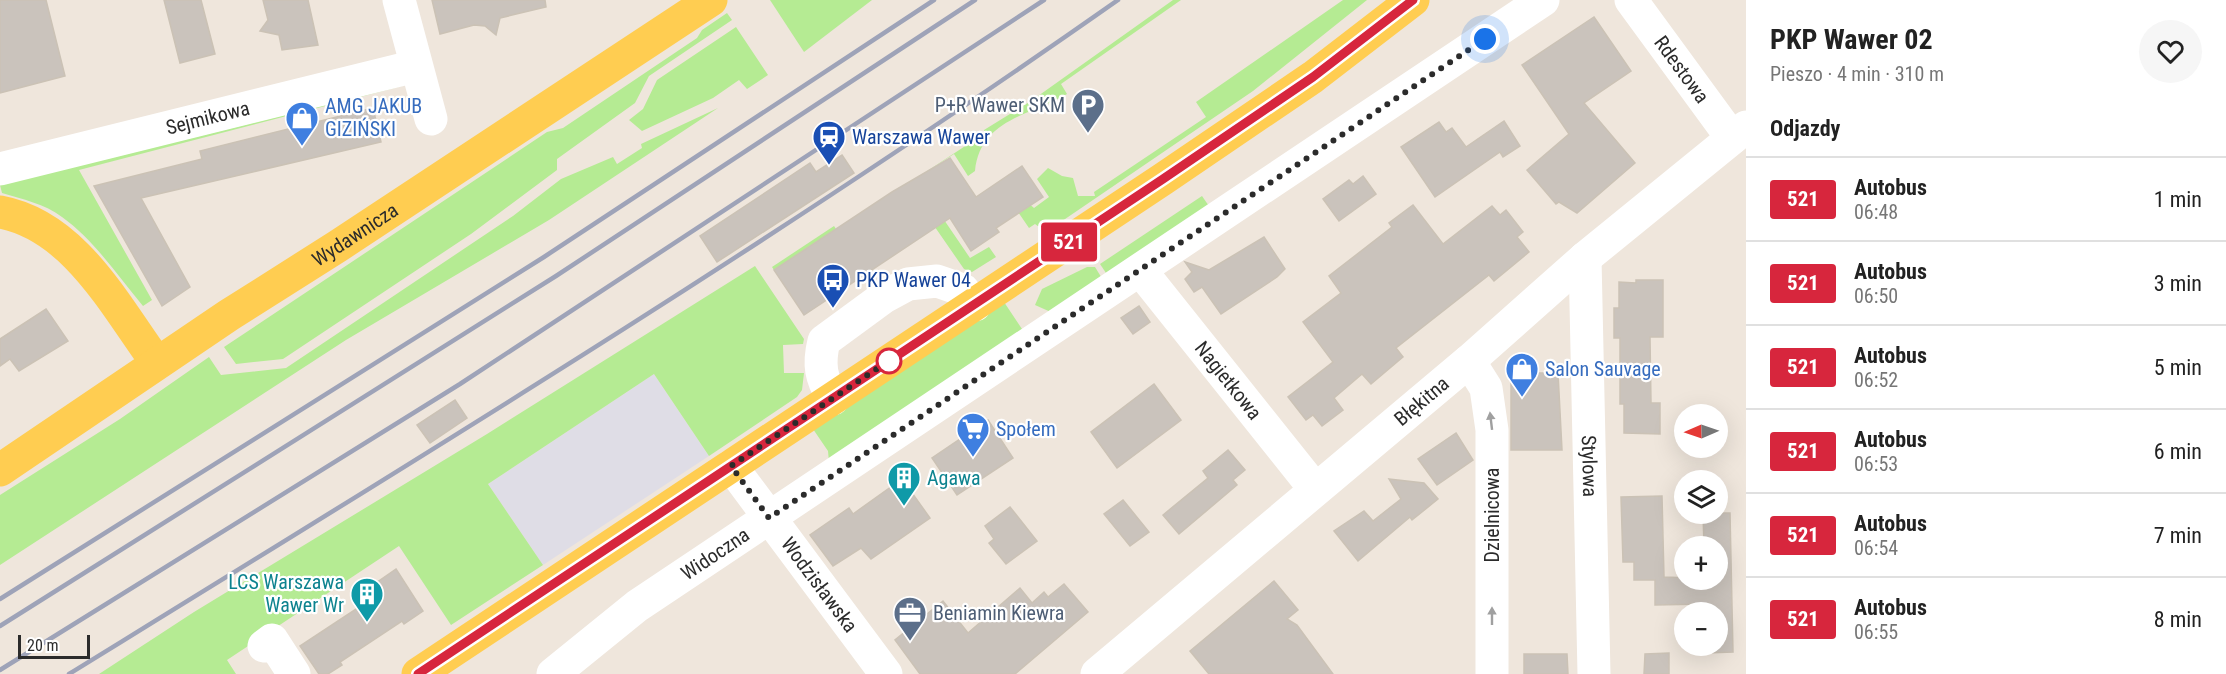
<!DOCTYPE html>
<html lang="pl">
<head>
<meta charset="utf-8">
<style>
	:root { --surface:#fff; --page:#f6f6f6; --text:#222; --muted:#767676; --line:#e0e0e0 }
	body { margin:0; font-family:"Roboto Condensed",sans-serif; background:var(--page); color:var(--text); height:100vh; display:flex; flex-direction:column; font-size:22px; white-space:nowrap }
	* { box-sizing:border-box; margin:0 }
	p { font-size:20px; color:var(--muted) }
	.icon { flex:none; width:33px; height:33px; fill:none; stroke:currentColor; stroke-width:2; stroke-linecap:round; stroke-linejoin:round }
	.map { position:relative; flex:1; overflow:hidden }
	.side { display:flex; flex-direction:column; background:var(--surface); width:480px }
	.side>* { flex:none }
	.badge { padding:0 12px; border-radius:4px; font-size:21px; line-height:39px }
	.needle { width:39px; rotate:268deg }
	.controls { position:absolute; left:1674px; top:404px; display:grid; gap:12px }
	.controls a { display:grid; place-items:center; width:54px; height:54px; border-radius:50%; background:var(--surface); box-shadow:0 6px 24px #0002; font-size:30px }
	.scale { position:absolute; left:18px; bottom:15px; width:72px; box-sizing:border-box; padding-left:6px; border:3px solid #2b2b2b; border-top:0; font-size:16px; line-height:21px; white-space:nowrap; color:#2b2b2b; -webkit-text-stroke:4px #fff; paint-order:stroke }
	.you { position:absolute; width:30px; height:30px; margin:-15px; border:4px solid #fff; border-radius:50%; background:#1a73e8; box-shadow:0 0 0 9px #1a73e833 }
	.map>.badge { position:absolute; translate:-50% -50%; box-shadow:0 0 0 3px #fff }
	h2 { padding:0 24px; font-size:22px; line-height:54px }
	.round { display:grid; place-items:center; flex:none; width:63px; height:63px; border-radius:32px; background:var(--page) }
	.headline { display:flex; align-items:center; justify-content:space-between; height:102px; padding:0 24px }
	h1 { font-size:28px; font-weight:700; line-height:45px }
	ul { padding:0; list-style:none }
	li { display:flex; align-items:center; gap:18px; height:84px; padding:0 24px; border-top:2px solid var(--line) }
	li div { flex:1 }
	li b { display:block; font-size:22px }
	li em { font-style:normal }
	li .badge { min-width:66px; font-weight:700; text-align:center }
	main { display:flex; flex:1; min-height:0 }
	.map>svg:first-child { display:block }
</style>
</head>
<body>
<main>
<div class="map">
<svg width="1746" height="674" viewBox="0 0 1746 674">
	<rect width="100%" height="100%" fill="#efe6dc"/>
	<!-- industrial -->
	<polygon fill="#dfdde6" points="654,374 709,456 543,565 488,484"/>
	<!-- green -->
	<g fill="#b5eb93">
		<polygon points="770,0 872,0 804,52"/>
		<path d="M1173 0H1181L1061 84 1067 94C1032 115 980 119 975 171L968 176 954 154 909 183 985 133 984 130 1031 101Z"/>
		<polygon points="1343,0 1367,0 1253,91 1046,232 1035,224 1029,228 1005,193 1001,179 1034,208 1049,197 1037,179 1048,168 1062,176 1073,178 1078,196 1095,196 1094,192 1206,117 1196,102"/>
		<polygon points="727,13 732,20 649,76 635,103 557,159 557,170 471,234 283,359 236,364 224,347 547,132 563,128 697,38 702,30"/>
		<polygon points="736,27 768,75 747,89 739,80 713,98 642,131 629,120 643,109 657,80"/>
		<path d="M406 85 79 170 152 300 143 306C118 276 94 240 62 217 45 204 22 199 2 193L0 185Z"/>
		<polygon points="718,108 549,220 346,340 0,565 0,495 120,419 209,357 221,375 286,368 513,216 561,179 613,157 617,164 642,148 641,144"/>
		<polygon points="1202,196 1211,209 1108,276 1100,264"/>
		<polygon points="938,211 970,258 989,247 996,257 972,272 964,269 928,217"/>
		<polygon points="834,226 836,229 774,270 772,267"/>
		<polygon points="755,266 804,339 803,344 783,345 784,373 804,373 802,390 797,397 709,456 654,374 488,484 543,565 451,625 399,546 227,660 236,674 99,674 194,612 487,434"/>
		<polygon points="1087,267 1095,267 1103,280 1053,313 1035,305 1042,289"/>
		<polygon points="1004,302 1024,332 829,462 828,451 813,429"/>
	</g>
	<!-- building -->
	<g fill="#cac3bc" stroke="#cbc2b5" stroke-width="1.5">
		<polygon points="0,0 46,0 65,76 0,93"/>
		<polygon points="164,0 201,0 215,54 180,63"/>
		<polygon points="263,0 308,0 318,45 282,50 279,35 260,31 268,20"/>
		<polygon points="432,0 545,0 546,7 500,18 496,35 485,26 474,25 440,34"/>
		<polygon points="1594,17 1631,71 1584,103 1635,163 1577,213 1559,202 1556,204 1527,170 1569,134 1522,65"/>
		<polygon points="373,108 381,142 141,198 190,287 162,306 94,186 202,159 200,151"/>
		<polygon points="1504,121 1520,146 1503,157 1500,152 1435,197 1401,147 1439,122 1446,132 1452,128 1466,147"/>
		<polygon points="842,155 854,173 717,262 700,236 810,163 816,172"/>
		<polygon points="950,158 976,197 1022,166 1043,197 996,228 999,232 971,251 950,218 804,315 774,270 892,192"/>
		<polygon points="1363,176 1376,194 1339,221 1323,199 1349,180 1353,184"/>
		<polygon points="1413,205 1443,244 1492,206 1500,215 1506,210 1523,232 1517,237 1529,252 1494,281 1489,275 1396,348 1403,357 1371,384 1362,374 1334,398 1343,410 1322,426 1313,415 1306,420 1288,397 1333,362 1303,322 1341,293 1329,276 1392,227 1389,223"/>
		<polygon points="1264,237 1285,269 1277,277 1221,314 1202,287 1194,292 1185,279 1192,272 1185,262 1209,270"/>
		<polygon points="1636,280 1663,280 1663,337 1650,337 1651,403 1660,403 1660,434 1624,433 1624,404 1620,404 1620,338 1614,338 1614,308 1619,308 1619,282 1636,283"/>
		<polygon points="1139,306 1150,322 1133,334 1121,318"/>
		<polygon points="46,309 68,341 19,371 10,359 0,366 0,339"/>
		<polygon points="1532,373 1558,373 1562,450 1511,450 1511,383 1532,383"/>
		<polygon points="1154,384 1181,420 1117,468 1091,432"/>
		<polygon points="455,400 467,418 430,443 417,425"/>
		<polygon points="988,420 1013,458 957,495 932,458"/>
		<polygon points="1456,433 1473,460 1437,485 1418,459"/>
		<polygon points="1228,450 1245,470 1233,480 1237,485 1179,534 1163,515 1208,478 1203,471"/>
		<polygon points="902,479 930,518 871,559 861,548 833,566 810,535 849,508 853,514"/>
		<polygon points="1389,479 1424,483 1438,499 1412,520 1410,517 1358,561 1334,531 1364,511 1373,521 1401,499"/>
		<polygon points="1662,496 1664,577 1718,579 1718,546 1704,546 1703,513 1730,513 1733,652 1706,653 1706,645 1718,645 1718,612 1705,612 1705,604 1655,605 1655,580 1634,580 1634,562 1623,562 1621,497"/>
		<polygon points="1123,500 1149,532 1130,546 1104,514"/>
		<polygon points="1010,507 1037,541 1006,564 989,543 994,539 985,526"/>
		<polygon points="396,569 423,611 404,624 402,621 340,662 342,665 328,674 319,674 300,646 382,592 376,583"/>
		<polygon points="1274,581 1298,610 1287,619 1297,625 1333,674 1209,674 1190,651"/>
		<polygon points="1064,584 1088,612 1015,674 920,674 895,640 943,601 968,633 1020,588 1032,603 1044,592 1048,597"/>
		<polygon points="1669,653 1669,674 1644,674 1645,654"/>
		<polygon points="1524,654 1567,654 1568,674 1524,674"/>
	</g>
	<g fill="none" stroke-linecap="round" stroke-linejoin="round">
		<!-- minor -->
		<g stroke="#fff" stroke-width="33">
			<polyline points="399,0 431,119"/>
			<path id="s1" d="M1631 0 1732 138"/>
			<path id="s2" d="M0 169 416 66"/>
			<path id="s3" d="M1585 258 1594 674"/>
			<path id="s4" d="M1141 271 1315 489"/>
			<polyline points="1469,361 1486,388 1492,430 1492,674"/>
			<path d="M833 399C821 378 818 365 824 341L884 297 908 284 937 281 963 290 975 305"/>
			<path id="s5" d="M731 466 886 674"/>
			<polyline points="264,646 272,640 294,674"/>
			<path id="s6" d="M553 674 637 606 1543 0"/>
			<path id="s7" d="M1097 674 1469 361 1585 258 1746 127"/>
		</g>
		<!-- major -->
		<g stroke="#ffcd51" stroke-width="33">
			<path d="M0 212C75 226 115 306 157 363"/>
			<path id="s8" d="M0 470 229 315 338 246 711 0"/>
			<polyline points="418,674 1163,179 1313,77 1413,0"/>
		</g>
		<!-- rail -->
		<g stroke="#9ea3b8" stroke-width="4.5">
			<polyline points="0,599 544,257 934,0"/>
			<polyline points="0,626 556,276 975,0"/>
			<polyline points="0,670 460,384 1044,0"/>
			<path d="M69 674C423 456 778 239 1118 0"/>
		</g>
	</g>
	<!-- one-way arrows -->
	<defs><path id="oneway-solid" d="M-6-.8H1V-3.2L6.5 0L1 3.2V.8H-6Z" transform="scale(1.5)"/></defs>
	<g fill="#a0a0a0">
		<use href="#oneway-solid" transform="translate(1491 421) rotate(-97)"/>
		<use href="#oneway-solid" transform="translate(1492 616) rotate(-90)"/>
	</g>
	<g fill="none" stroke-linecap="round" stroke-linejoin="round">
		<!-- line casing -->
		<g stroke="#fff" stroke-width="14">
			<polyline id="line" points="418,674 1163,179 1313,77 1413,0"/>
		</g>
		<!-- line -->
		<use href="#line" stroke="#d7263d" stroke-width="9"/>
		<!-- walk -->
		<polyline stroke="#2b2b2b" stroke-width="6" stroke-dasharray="0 10.8" points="889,361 896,356 731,466 769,518 1485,39"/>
	</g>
	<!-- icons -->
	<defs>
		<g id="parking-pin" transform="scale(1.725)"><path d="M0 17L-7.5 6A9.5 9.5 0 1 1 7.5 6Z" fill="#5c6f8a" stroke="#fff"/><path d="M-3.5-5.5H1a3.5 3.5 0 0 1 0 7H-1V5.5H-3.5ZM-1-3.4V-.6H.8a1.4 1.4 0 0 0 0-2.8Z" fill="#fff"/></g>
		<g id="shop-pin" transform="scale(1.725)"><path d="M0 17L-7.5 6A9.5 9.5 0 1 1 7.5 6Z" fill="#3f7fe0" stroke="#fff"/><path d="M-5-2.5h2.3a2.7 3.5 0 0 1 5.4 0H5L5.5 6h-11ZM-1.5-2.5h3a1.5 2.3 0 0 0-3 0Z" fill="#fff"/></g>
		<g id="station-pin" transform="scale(1.725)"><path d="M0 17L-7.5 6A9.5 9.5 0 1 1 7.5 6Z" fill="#1a4fb4" stroke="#fff"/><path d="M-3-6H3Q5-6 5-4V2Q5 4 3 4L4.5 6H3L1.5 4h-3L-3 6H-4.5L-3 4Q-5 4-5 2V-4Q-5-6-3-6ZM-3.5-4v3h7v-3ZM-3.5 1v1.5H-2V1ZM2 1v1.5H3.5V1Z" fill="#fff"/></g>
		<g id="bus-pin" transform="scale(1.725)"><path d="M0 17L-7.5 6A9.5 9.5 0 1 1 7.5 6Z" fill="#1a4fb4" stroke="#fff"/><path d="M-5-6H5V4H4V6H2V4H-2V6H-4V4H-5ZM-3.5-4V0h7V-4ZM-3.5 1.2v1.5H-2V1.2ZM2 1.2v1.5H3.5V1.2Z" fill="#fff"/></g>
		<g id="supermarket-pin" transform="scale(1.725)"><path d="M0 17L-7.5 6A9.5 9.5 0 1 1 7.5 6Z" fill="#3f7fe0" stroke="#fff"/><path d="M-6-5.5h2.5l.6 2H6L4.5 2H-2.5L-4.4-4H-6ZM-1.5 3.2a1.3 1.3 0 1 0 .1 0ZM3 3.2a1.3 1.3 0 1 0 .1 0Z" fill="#fff"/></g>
		<g id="building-pin" transform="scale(1.725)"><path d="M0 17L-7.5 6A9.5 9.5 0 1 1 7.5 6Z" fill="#0f9aa8" stroke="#fff"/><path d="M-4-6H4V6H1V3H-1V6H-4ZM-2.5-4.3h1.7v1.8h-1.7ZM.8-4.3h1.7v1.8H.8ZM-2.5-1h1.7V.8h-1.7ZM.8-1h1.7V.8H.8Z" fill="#fff"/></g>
		<g id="office-pin" transform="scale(1.725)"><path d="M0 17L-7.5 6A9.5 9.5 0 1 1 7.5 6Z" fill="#5c6f8a" stroke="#fff"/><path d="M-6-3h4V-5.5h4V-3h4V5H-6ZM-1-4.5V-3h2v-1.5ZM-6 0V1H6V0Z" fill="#fff"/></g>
	</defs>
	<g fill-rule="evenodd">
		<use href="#parking-pin" x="1088" y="105"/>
		<use href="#shop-pin" x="302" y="118"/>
		<use href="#station-pin" x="829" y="137"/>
		<use href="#bus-pin" x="833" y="280"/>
		<use href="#shop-pin" x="1522" y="369"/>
		<use href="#supermarket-pin" x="973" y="429"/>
		<use href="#building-pin" x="904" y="478"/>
		<use href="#building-pin" x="367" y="594"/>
		<use href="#office-pin" x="910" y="613"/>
	</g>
	<!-- markers -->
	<circle fill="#fff" stroke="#d7263d" stroke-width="3" cx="889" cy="361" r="12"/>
	<g text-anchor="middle" stroke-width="4.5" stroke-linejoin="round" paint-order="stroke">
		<!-- street labels -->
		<g font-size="20" fill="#2b2b2b" stroke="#fff">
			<text dy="7" stroke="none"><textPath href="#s1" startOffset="86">Rdestowa</textPath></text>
			<text dy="7" stroke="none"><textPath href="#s2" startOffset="214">Sejmikowa</textPath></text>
			<text dy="7" stroke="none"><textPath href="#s8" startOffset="426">Wydawnicza</textPath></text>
			<text dy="7" stroke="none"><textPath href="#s4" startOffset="140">Nagietkowa</textPath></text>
			<text dy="7" stroke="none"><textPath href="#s7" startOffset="424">Błękitna</textPath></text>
			<text dy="7" stroke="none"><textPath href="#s3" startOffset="208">Stylowa</textPath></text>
			<text transform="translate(1492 515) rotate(-90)" y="7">Dzielnicowa</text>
			<text dy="7" stroke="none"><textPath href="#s6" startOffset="202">Widoczna</textPath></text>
			<text dy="7" stroke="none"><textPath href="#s5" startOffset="148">Wodzisławska</textPath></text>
		</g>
		<!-- service labels -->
		<g font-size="20" fill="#4e5e75" stroke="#fff" text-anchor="end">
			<text x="1065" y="112">P+R Wawer SKM</text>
			<text x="933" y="620" text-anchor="start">Beniamin Kiewra</text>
		</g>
		<!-- shop labels -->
		<g font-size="20" fill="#366cbe" stroke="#fff" text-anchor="start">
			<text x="325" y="113">AMG JAKUB<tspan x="325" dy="23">GIZIŃSKI</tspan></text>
			<text x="1545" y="376">Salon Sauvage</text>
			<text x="996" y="436">Społem</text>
		</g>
		<!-- transit labels -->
		<g font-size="20" fill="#164399" stroke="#fff" text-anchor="start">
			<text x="852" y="144">Warszawa Wawer</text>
			<text x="856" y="287">PKP Wawer 04</text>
		</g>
		<!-- culture labels -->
		<g font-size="20" fill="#0d838f" stroke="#fff" text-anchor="start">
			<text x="927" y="485">Agawa</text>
			<text x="344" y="589" text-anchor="end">LCS Warszawa<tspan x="344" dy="23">Wawer Wr</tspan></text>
		</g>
	</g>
</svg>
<div class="controls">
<a><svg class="needle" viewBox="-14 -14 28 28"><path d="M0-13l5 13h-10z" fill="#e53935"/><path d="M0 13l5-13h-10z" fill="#767676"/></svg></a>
<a><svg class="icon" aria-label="layers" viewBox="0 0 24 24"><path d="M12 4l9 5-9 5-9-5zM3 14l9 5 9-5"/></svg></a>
<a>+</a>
<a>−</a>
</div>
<div class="scale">20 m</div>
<div class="you" style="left:1485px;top:39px"></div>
<b class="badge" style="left:1069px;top:242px;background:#d7263d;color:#fff">521</b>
</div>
<section class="side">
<div class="headline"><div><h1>PKP Wawer 02</h1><p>Pieszo · 4 min · 310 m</p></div><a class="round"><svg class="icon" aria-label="heart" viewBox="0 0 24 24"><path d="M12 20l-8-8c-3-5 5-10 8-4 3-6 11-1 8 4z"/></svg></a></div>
<h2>Odjazdy</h2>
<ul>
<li><span class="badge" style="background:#d7263d;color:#fff">521</span><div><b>Autobus</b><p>06:48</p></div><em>1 min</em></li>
<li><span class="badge" style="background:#d7263d;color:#fff">521</span><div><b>Autobus</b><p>06:50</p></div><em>3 min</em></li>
<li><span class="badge" style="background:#d7263d;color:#fff">521</span><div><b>Autobus</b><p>06:52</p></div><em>5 min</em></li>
<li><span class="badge" style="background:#d7263d;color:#fff">521</span><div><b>Autobus</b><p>06:53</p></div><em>6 min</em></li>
<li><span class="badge" style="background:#d7263d;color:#fff">521</span><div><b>Autobus</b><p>06:54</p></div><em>7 min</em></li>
<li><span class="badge" style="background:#d7263d;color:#fff">521</span><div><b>Autobus</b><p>06:55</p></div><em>8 min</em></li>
</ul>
</section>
</main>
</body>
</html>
